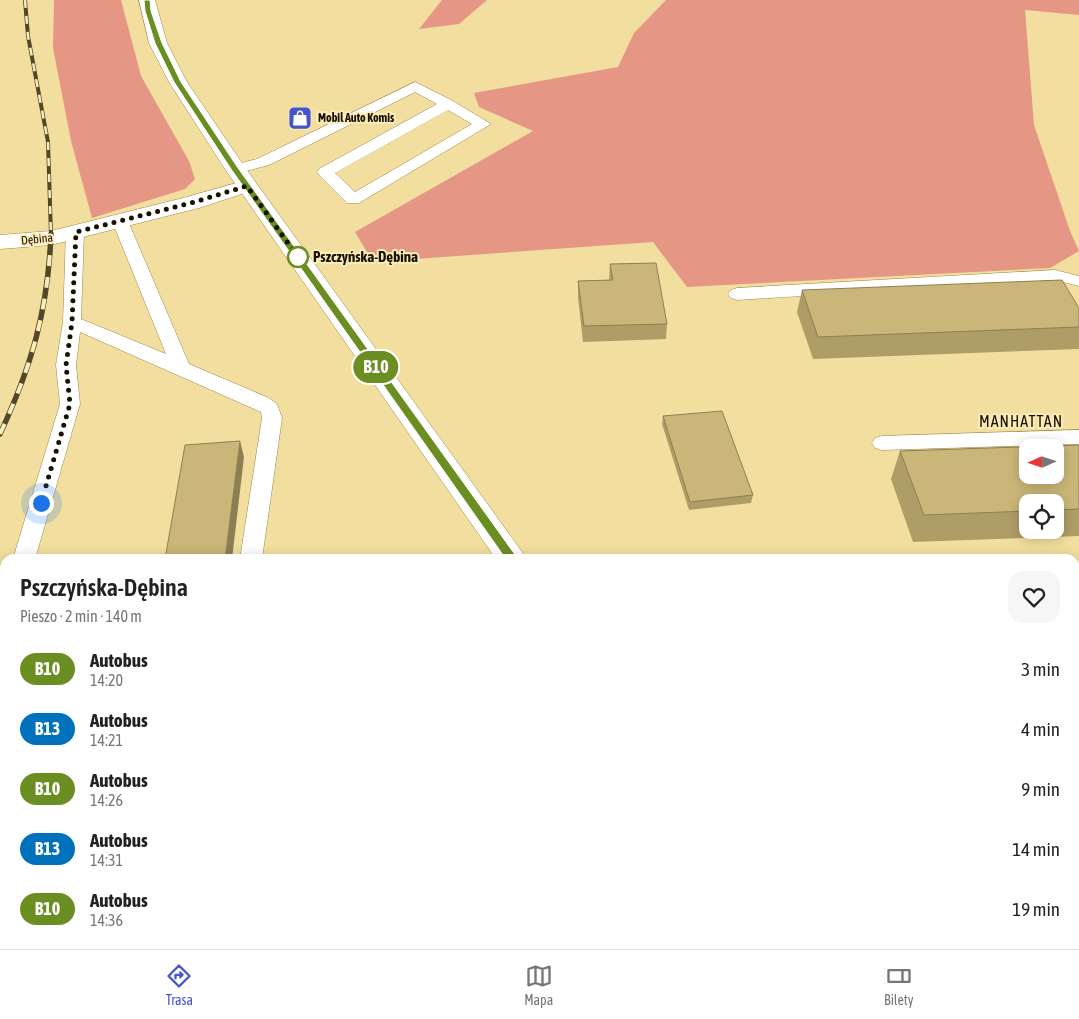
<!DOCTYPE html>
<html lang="pl">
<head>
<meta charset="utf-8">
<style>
	:root { --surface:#fff; --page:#f6f6f6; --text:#222; --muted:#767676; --line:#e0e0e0; --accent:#4655c9 }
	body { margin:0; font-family:"Asap Condensed",sans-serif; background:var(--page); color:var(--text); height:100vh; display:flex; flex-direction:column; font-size:19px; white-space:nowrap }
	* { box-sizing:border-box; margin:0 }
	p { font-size:16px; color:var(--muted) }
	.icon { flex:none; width:28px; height:28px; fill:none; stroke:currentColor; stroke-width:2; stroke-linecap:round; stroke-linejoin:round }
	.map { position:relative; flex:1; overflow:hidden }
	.drawer { position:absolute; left:0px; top:554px; width:1080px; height:396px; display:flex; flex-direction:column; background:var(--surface); border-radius:15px 15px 0 0; box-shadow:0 2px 12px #0003 }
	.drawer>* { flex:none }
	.badge { padding:0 10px; border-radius:16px; font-size:18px; line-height:32px }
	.needle { width:32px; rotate:267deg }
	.controls { position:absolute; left:1019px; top:439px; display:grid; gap:10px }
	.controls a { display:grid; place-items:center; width:45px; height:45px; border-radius:10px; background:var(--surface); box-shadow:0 2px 12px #0003; font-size:25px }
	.you { position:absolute; width:25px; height:25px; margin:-12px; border:4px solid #fff; border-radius:50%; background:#1a73e8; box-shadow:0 0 0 8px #1a73e833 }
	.map>.badge { position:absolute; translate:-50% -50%; box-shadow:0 0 0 2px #fff }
	.round { display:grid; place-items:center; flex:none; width:52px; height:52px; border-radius:15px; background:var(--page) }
	.headline { display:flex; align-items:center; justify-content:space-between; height:85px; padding:0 20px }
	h1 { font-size:24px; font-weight:600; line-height:38px }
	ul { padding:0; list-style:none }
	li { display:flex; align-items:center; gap:15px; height:60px; padding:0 20px }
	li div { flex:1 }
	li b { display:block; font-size:19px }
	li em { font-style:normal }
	li .badge { min-width:55px; font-weight:700; text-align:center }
	.dock { display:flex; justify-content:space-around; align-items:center; height:70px; border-top:1px solid var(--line); background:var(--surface); font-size:14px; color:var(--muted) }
	.dock a { display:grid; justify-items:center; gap:2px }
	.dock .on { color:var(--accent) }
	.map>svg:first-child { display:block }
</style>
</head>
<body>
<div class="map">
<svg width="1079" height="949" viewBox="0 0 1079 949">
	<rect width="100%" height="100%" fill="#f2df9f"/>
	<!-- green -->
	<g fill="#e69685">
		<polygon points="54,0 121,0 141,76 189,161 195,179 185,189 92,218 71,141 53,48"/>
		<polygon points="442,0 487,0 459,24 419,29"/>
		<polygon points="666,0 1079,0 1079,15 1025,10 1034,125 1070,231 1079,251 1050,268 687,287 653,242 373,262 355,232 533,131 479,107 474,93 618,67 634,33"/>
		<polygon points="1075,575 1079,575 1079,731 1075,729"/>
		<polygon points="486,945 654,945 655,949 483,949"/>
	</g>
	<!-- water -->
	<g fill="#b2c2fe">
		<polygon points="5,873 5,945 130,945 134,949 0,949 0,878"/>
		<polygon points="200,945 437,945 433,949 204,949"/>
	</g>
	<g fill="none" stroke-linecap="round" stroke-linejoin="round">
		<!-- lane casing -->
		<g stroke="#9b884a" stroke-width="1">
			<g id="lane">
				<path d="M415 82 453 101 491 124 359 203H347L319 175 317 172 319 169 437 104 415 92 269 165 235 174 227 169 229 166 257 159ZM448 110 472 124 355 192 335 173Z"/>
				<polygon points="120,216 126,217 128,221 189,364 269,398 277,404 282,418 262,559 240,559 262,418 261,412 80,332 76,365 80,404 35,559 13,559 60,404 56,365 63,322 66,232 69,228 81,228 84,232 81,319 166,354 112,221 114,217"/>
				<polygon points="1055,270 1079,276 1079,286 1055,280 737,300 731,298 728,294 731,290 737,288"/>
				<polygon points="1079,430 1079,444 882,450 875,448 872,443 875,438 882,436"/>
				<polygon points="5,609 5,644 0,646 0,611"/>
				<polygon points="5,702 5,724 0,726 0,704"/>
			</g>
		</g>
		<!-- street casing -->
		<g stroke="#9b884a" stroke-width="1">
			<g id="street">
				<polygon points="247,180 254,182 257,186 254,190 199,208 51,245 0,249 0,235 51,231 183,198"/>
				<polygon points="1075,753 1079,755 1079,787 1075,785"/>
			</g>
		</g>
		<!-- secondary casing -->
		<g stroke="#9b884a" stroke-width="1">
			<g id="secondary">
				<polygon points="139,0 155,0 167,43 187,82 244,166 527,559 496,559 225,169 169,82 149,43"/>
				<polygon points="716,945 754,945 756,949 718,949"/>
			</g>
		</g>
		<!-- lane -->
		<use href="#lane" fill="#fff" fill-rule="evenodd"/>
		<!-- street -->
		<use href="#street" fill="#fff" fill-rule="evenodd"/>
		<!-- secondary -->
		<use href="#secondary" fill="#fff" fill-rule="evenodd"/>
		<!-- rail-far1 casing -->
		<g stroke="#514729" stroke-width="4">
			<polyline id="rail-far1" points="25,0 28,36 48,142 51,235"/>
		</g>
		<!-- rail casing -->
		<g stroke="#514729" stroke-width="5.5">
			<path id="rail" d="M0 434C32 365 48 310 51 234"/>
		</g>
		<!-- rail-far1 -->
		<use href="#rail-far1" stroke="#fcecb9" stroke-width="2.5" stroke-dasharray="8" stroke-linecap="butt"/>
		<!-- rail -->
		<use href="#rail" stroke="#fcecb9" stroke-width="4" stroke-dasharray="11" stroke-linecap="butt"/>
	</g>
	<!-- wall -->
	<g fill="#ae9d67" fill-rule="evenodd">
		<polygon points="610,264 667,324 666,339 583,342 578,297 578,281 609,280"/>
		<polygon points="802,290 1079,308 1079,349 813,359 797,312"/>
		<polygon points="663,416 753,495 751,503 689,510 662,424"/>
		<path d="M1079 445V536L913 542 891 479 900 451ZM1028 502H1055V530H1028Z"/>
		<polygon points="860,945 953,945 956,949 862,949"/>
	</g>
	<!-- shaded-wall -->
	<polygon fill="#8d7f54" points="240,441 244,457 232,559 225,559"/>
	<!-- building -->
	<g fill="#cab678" stroke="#8d7f54" fill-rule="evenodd">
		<polygon points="656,263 667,324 584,326 578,281 613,280 610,264"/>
		<polygon points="1062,280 1079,308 1079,327 818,337 802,290"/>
		<polygon points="722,411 753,495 690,502 663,416"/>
		<polygon points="240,441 225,559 165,559 185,445"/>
		<path d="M1079 445V509L1055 510V502H1028V511L924 515 900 451ZM1028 448H1055V475H1028Z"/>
		<polygon points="1075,812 1079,814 1079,900 1075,909"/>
		<polygon points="877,945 953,945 956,949 880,949"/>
	</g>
	<!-- line -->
	<polygon fill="#6b8e23" stroke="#fff" points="144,0 150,0 151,11 162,43 181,82 238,168 516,556 516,562 508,562 231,169 174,82 155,43 145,11"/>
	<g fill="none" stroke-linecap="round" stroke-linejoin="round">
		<!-- walk -->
		<polyline stroke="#181100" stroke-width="5" stroke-dasharray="0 9" points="41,503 70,404 66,365 72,322 76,232 191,203 247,186 298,257"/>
	</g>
	<!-- icons -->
	<defs>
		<g id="shop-square" transform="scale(1.25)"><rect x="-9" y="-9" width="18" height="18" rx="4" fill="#4655c9" stroke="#fcecb9"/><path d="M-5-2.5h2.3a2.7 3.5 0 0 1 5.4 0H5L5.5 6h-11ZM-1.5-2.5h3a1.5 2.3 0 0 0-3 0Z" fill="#fff"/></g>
	</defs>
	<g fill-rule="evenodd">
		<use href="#shop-square" x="300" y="118"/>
	</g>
	<!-- markers -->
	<circle fill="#fff" stroke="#6b8e23" stroke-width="2.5" cx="298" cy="257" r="10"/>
	<g text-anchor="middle" stroke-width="4" stroke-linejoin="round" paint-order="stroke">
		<!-- far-poi labels -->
		<g font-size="12" font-weight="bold" fill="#181100" stroke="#fcecb9" text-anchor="start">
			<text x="318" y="122">Mobil Auto Komis</text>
		</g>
		<!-- far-street labels -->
		<g font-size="12" fill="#181100" stroke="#fcecb9">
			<text transform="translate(37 239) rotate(-6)" y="4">Dębina</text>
		</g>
		<!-- stop labels -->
		<g font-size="15" font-weight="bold" fill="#181100" stroke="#fcecb9" text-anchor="start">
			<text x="313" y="262">Pszczyńska-Dębina</text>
		</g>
		<!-- neighbourhood labels -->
		<g font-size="16" letter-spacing="1" fill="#181100" stroke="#fcecb9">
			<text x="1021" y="427">MANHATTAN</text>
		</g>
	</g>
</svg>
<div class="controls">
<a><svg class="needle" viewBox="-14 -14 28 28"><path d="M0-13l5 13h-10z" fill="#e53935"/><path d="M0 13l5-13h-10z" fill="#767676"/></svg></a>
<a><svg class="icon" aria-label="locate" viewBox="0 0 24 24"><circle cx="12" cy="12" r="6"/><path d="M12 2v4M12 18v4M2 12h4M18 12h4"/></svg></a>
</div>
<div class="you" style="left:41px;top:503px"></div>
<b class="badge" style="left:376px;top:367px;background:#6b8e23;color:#fff">B10</b>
<section class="drawer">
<div class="headline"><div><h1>Pszczyńska-Dębina</h1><p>Pieszo · 2 min · 140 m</p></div><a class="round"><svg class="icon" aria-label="heart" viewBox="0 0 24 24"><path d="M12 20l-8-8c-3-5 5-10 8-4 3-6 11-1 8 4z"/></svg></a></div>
<ul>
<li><span class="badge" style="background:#6b8e23;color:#fff">B10</span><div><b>Autobus</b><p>14:20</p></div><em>3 min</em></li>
<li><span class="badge" style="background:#0072bc;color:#fff">B13</span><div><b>Autobus</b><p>14:21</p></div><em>4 min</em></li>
<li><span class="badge" style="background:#6b8e23;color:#fff">B10</span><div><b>Autobus</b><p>14:26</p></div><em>9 min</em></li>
<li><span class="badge" style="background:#0072bc;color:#fff">B13</span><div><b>Autobus</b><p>14:31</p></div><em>14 min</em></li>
<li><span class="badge" style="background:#6b8e23;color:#fff">B10</span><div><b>Autobus</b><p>14:36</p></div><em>19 min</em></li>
</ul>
</section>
</div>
<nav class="dock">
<a class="on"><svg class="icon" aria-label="directions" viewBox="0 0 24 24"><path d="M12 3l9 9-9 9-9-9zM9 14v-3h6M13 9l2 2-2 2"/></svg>Trasa</a>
<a><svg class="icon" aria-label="map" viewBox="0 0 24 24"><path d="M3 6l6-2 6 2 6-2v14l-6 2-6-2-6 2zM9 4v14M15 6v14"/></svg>Mapa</a>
<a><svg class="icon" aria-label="tickets" viewBox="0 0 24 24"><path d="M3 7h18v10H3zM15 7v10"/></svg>Bilety</a>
</nav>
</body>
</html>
